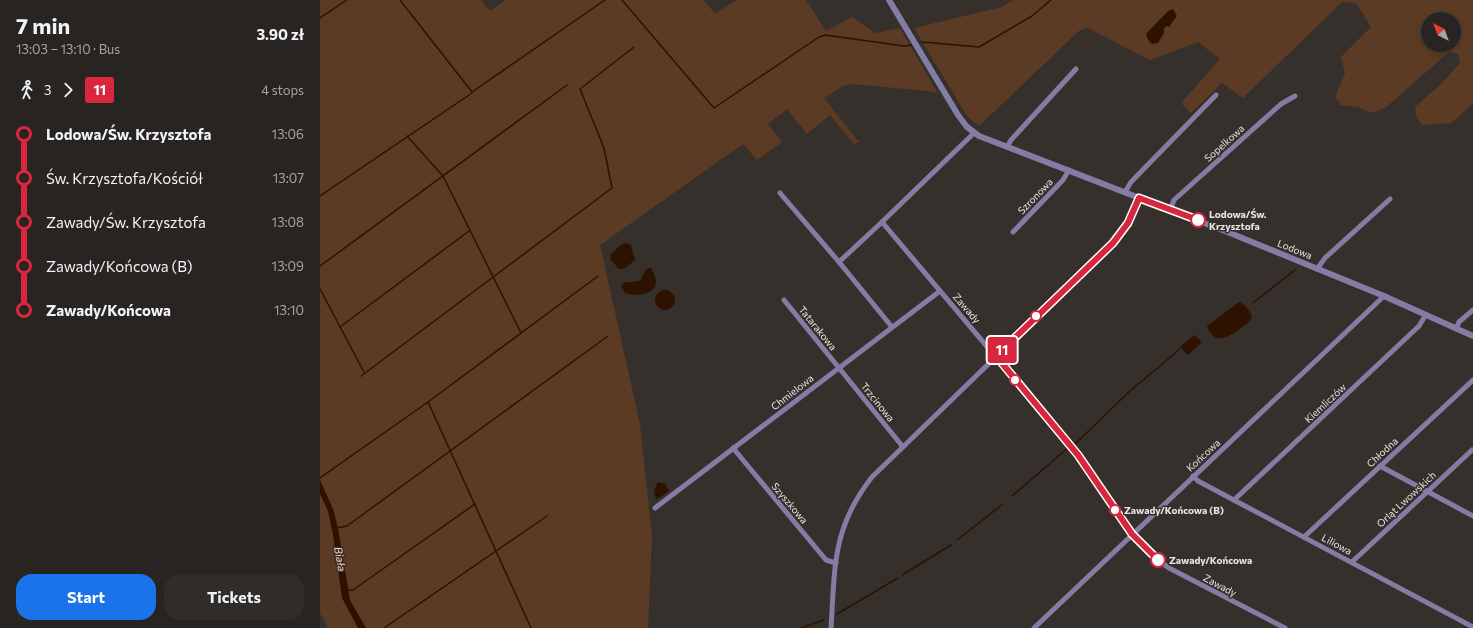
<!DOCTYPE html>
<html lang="en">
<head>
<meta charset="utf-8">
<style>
	:root { --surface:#282421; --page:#302c2a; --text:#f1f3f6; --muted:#a5a4a5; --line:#44413f; --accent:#1a73e8 }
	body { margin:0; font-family:Commissioner,sans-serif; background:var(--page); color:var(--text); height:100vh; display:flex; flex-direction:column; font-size:15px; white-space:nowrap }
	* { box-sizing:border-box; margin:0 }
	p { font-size:13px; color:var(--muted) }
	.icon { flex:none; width:22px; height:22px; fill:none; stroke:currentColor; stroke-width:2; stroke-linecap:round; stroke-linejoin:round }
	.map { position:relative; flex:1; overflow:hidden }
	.drawer { display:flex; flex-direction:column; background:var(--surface); width:320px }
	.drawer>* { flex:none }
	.badge { padding:0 8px; border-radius:3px; font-size:14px; line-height:26px }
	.needle { width:26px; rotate:319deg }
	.controls { position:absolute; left:1101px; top:12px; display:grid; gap:8px }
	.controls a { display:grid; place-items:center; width:40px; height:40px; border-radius:50%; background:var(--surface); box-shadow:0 2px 6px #0003,0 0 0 1px var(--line); font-size:20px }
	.map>.badge { position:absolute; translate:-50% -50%; box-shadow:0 0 0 2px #fff }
	.legs { display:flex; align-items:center; gap:6px; height:44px; padding:0 16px; font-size:13px }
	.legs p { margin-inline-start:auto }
	.headline { display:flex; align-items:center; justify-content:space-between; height:68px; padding:0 16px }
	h1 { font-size:22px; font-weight:700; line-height:30px }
	.action { display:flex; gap:8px; margin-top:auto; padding:8px 16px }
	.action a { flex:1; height:46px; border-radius:16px; background:var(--accent); color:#fff; font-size:16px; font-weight:700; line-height:46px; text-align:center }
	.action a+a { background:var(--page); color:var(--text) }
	ul { padding:0 16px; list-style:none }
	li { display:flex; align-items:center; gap:14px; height:44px; font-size:15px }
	li i { display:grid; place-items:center; width:6px; height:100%; margin:0 5px; background:currentColor }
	li i::after { content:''; width:10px; height:10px; margin:-5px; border:3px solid; border-radius:50%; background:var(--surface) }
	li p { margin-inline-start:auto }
	li:first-child i { background:linear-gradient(#0000 50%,currentColor 0) }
	li:last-child i { background:linear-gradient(currentColor 50%,#0000 0) }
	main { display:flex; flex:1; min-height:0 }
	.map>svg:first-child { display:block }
</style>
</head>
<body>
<main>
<section class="drawer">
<div class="headline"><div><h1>7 min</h1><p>13:03 – 13:10 · Bus</p></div><b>3.90 zł</b></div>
<div class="legs"><svg class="icon" aria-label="walk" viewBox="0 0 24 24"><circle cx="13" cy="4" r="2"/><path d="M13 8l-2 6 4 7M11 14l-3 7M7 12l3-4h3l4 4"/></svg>3<svg class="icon" aria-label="forward" viewBox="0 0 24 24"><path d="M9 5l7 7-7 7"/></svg><b class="badge" style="background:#d7263d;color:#fff">11</b><p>4 stops</p></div>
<ul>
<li><i style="color:#d7263d"></i><b>Lodowa/Św. Krzysztofa</b><p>13:06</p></li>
<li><i style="color:#d7263d"></i><span>Św. Krzysztofa/Kościół</span><p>13:07</p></li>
<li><i style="color:#d7263d"></i><span>Zawady/Św. Krzysztofa</span><p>13:08</p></li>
<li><i style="color:#d7263d"></i><span>Zawady/Końcowa (B)</span><p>13:09</p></li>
<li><i style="color:#d7263d"></i><b>Zawady/Końcowa</b><p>13:10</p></li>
</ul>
<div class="action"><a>Start</a><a>Tickets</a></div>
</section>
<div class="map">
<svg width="1153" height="628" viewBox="0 0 1153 628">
	<rect width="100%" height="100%" fill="#36302c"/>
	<!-- green -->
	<g fill="#5b3b23" fill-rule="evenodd">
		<polygon points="0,0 161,0 170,11 186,0 384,0 395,14 417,0 486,0 506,31 532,17 555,33 580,28 617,92 533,84 523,86 504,98 539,142 534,144 510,115 487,134 467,109 448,124 462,142 437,160 423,144 280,245 320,424 332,536 328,628 8,628 0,613"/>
		<path d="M693 0H1153V104L1131 123 1102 125 1096 116 1095 107 1121 84 1140 63 1138 54 1129 52 1065 108 1052 113 1038 107 1021 105 1015 97 1025 73 1021 57 1051 27 1036 3 1022 2 923 98 902 83 871 113 861 103 900 59 878 42 830 60 768 28 760 30 659 126 647 116 594 28 682 7ZM1108 19H1134V45H1108Z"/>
	</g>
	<!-- water -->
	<g fill="#2e1200">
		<polygon points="853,9 857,16 849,27 847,26 844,28 844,33 838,43 832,44 828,40 826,34 848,11"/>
		<polygon points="307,243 311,245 315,260 304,269 299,269 290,259 291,254 302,244"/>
		<path d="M328 268H331C333 271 337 280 336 283 334 296 314 296 305 293L301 286 304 282C329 282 316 280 328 268Z"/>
		<circle cx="345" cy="300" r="10"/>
		<path d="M919 302C925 304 931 311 932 318 925 327 906 341 895 338L889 331 887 326Z"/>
		<polygon points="874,335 882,342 868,355 860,347"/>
		<polygon points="0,480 13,509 18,528 30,600 46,628 38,628 22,598 13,535 8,511 0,494"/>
		<polygon points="338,482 345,484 349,491 336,500 334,490"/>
	</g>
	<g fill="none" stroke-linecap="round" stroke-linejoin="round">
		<!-- stream -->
		<g stroke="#2e1200" stroke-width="1.5">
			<polyline points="80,0 152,92 285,0"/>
			<polyline points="302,0 394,108 499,37 505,35 584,46 592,45"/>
			<polyline points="0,18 27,0"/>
			<polyline points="602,42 659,47 712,16 731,0"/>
			<polyline points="87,136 123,176 201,333"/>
			<polyline points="0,196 152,93"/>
			<polyline points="0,266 247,85"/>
			<polyline points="0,289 44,372"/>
			<polyline points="933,303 976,269"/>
			<polyline points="20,327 149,231"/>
			<polyline points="41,376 292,188 284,148 260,89 314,47"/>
			<polyline points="108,402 211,628"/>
			<polyline points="755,444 810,391 860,349"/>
			<polyline points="0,478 108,402 278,276"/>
			<polyline points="692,496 748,448"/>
			<polyline points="16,528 27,526 288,336"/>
			<polyline points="637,540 683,504"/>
			<polyline points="582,575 631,545"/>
			<polyline points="26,590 33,590 155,504"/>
			<polyline points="517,614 578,578"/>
			<polyline points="64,628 227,516"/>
			<polyline points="481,628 504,620"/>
		</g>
		<!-- minor -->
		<g stroke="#837ca4" stroke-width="5">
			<polyline points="687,147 691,140 756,69"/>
			<polyline points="805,192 811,182 896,95"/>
			<polyline points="460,193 519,262 562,222 750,445 807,527 829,553 849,568 965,628"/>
			<polyline points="850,210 854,200 961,104 975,96"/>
			<polyline points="562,222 654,133"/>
			<polyline points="693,232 743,180 749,170"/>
			<polyline points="519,262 572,327"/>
			<polyline points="997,269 1005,258 1070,199"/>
			<polyline points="464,300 583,447"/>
			<polyline points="1136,329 1139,322 1153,310"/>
			<polyline points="413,448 506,560 516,563"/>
			<polyline points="1060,466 1153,516"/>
			<polyline points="873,476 878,481 1153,627"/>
			<polyline points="914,500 1099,326 1105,316"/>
			<polyline points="335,508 620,291"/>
			<polyline points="984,537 1153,380"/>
			<polyline points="1032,562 1152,450"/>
			<path d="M511 628C515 567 512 528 552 477L793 243 808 223 819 198"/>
			<polyline points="714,628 1064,296"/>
		</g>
		<!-- tertiary -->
		<polyline stroke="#837ca4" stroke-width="6" points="569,0 638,115 647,127 659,136 910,233 1064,296 1153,336"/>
	</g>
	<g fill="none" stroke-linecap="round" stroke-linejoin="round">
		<!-- line-1 casing -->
		<g stroke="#fff" stroke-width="9">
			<polyline id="line-1" points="838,560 812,534 758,455 676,356 793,243 808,223 819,198 878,220"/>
		</g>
		<!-- line-1 -->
		<use href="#line-1" stroke="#d7263d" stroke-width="6"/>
	</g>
	<!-- markers -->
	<g fill="#fff" stroke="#d7263d" stroke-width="2">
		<circle cx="878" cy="220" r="7"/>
		<circle cx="716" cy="316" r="5"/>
		<circle cx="695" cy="380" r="5"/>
		<circle cx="795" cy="510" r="5"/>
		<circle cx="838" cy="560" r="7"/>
	</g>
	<g text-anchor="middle" stroke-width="3" stroke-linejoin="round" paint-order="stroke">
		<!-- street labels -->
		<g font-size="10" fill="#e9e5e2" stroke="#36302c">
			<text transform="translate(904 143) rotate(-42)" y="4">Sopelkowa</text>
			<text transform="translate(715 196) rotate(-46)" y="4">Szronowa</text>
			<text transform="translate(975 249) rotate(22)" y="4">Lodowa</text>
			<text transform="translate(647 308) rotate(49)" y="4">Zawady</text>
			<text transform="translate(498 328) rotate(51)" y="4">Tatarakowa</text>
			<text transform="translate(472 392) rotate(-38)" y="4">Chmielowa</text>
			<text transform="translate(558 402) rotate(51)" y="4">Trzcinowa</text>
			<text transform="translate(1005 403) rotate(-43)" y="4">Kiemliczów</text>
			<text transform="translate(1062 452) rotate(-43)" y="4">Chłodna</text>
			<text transform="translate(883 455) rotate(-43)" y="4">Końcowa</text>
			<text transform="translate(1086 499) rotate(-43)" y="4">Orląt Lwowskich</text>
			<text transform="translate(470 503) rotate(50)" y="4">Szyszkowa</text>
			<text transform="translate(1017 544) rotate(28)" y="4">Liliowa</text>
			<text transform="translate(900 585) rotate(28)" y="4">Zawady</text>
		</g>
		<!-- stop labels -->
		<g font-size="10" font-weight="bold" fill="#e9e5e2" stroke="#36302c" text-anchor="start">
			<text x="889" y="218">Lodowa/Św.<tspan x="889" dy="12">Krzysztofa</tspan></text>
			<text x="804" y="514">Zawady/Końcowa (B)</text>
			<text x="849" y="564">Zawady/Końcowa</text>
		</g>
		<!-- water labels -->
		<g font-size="11" font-style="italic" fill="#fad0b3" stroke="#36302c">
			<text transform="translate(20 559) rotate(80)" y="4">Biała</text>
		</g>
	</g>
</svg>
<div class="controls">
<a><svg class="needle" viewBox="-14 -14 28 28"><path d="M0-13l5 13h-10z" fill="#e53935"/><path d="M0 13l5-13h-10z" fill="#a5a4a5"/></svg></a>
</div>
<b class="badge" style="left:682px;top:350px;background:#d7263d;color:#fff">11</b>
</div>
</main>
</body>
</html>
